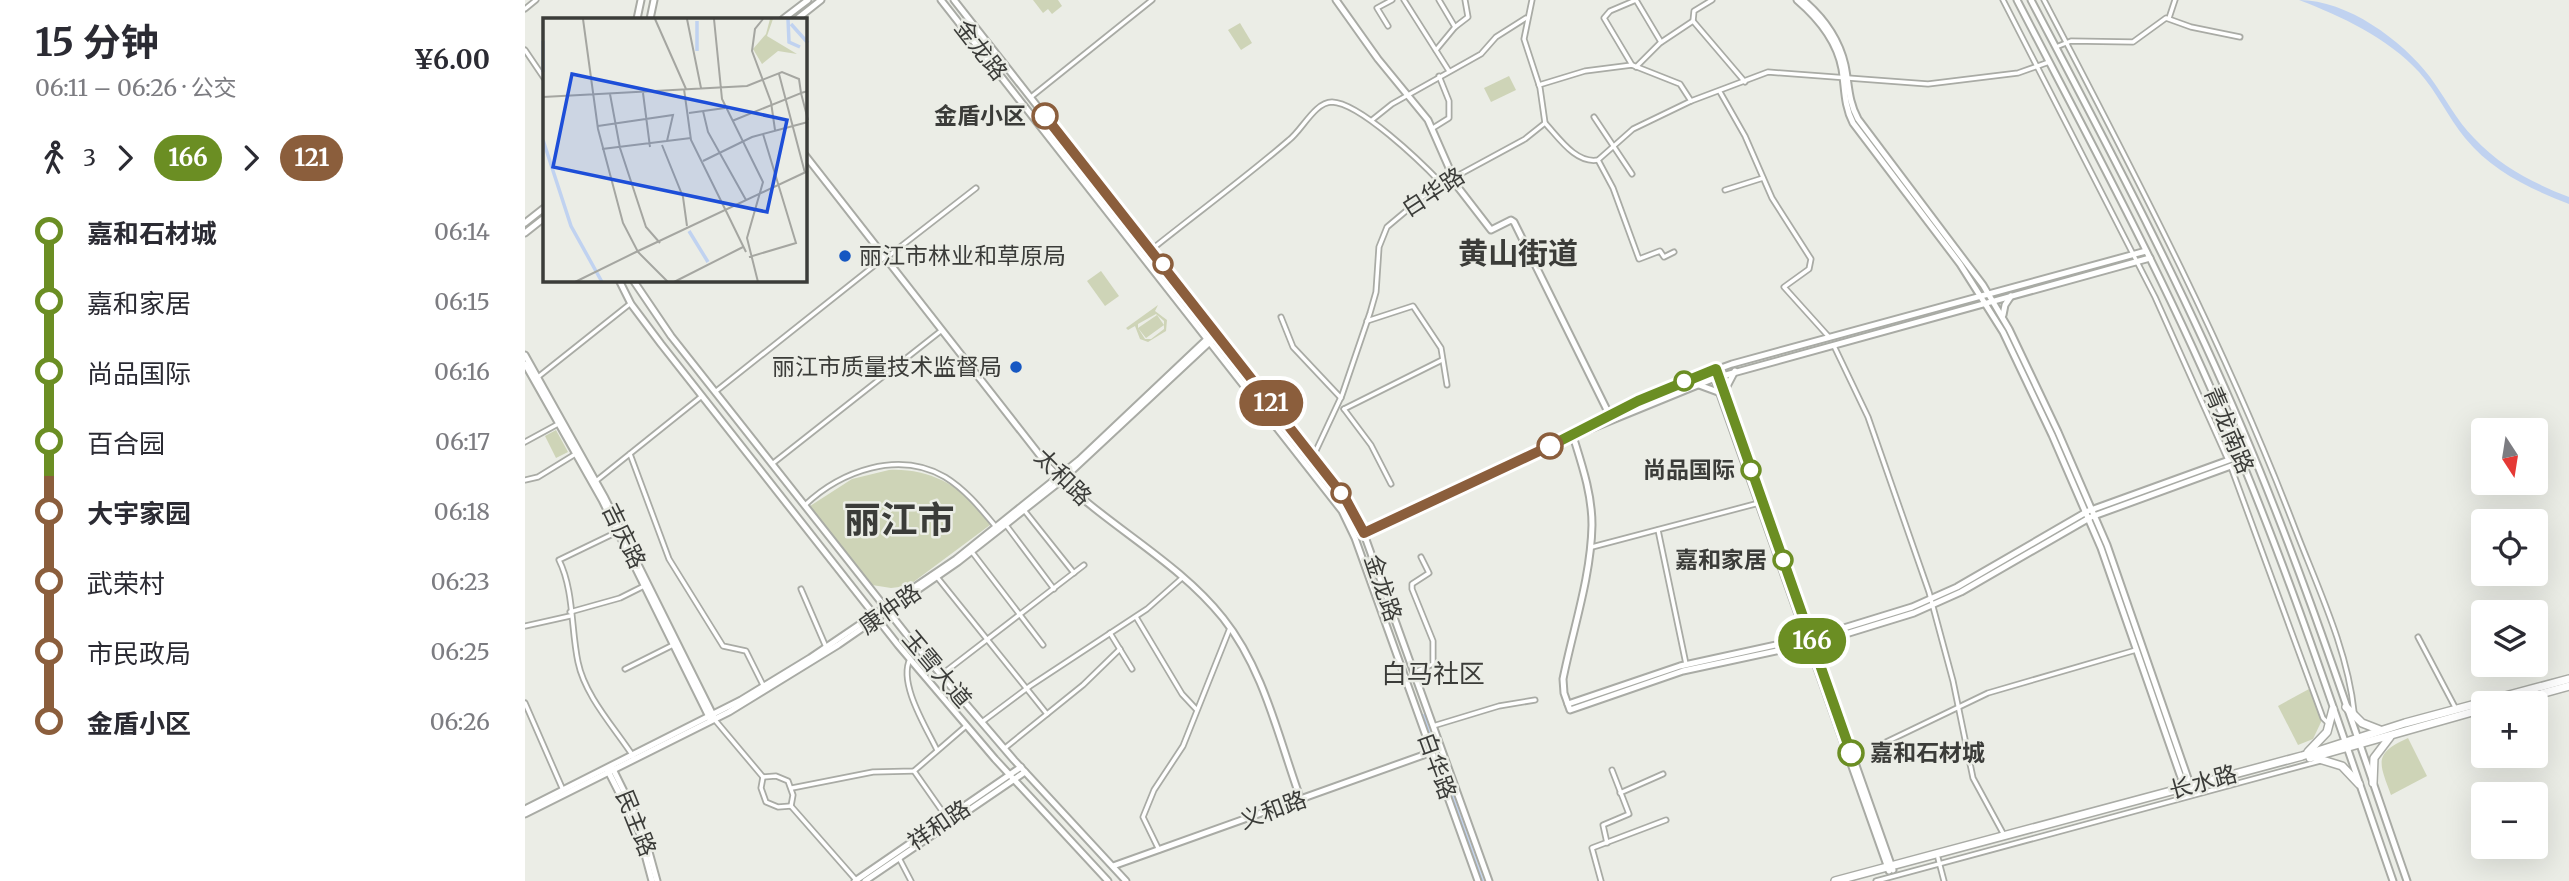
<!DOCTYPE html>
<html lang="zh">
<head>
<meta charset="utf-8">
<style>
	:root { --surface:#fff; --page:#f2f2f3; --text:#2b2b33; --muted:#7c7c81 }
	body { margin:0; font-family:Merriweather,"Noto Sans SC",serif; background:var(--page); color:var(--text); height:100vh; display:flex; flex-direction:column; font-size:26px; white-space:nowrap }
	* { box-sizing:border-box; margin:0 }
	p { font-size:23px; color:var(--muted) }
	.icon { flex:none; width:38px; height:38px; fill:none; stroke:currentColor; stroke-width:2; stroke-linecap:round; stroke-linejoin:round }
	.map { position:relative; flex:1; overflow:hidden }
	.panel { display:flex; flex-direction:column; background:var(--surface); width:525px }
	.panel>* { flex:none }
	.badge { padding:0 14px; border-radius:23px; font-size:24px; line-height:46px }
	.needle { width:46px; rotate:168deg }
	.fabs { position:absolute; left:1946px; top:418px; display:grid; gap:14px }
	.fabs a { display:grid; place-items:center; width:77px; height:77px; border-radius:7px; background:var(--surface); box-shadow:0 7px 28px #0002; font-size:35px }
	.map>.badge { position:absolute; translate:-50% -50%; box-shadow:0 0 0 4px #fff }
	.legs { display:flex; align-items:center; gap:10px; height:77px; padding:0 35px; font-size:23px }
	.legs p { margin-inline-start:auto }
	.overview { display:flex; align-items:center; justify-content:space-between; height:119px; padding:0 35px }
	h1 { font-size:38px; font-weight:700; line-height:52px }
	ul { padding:0 35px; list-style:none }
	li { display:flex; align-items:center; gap:24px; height:70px; font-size:26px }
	li i { display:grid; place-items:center; width:10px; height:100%; margin:0 9px; background:currentColor }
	li i::after { content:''; width:18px; height:18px; margin:-9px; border:5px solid; border-radius:50%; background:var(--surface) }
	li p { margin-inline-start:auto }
	li:first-child i { background:linear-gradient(#0000 50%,currentColor 0) }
	li:last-child i { background:linear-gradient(currentColor 50%,#0000 0) }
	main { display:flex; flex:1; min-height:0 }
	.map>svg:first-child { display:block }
</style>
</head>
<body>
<main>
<section class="panel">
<div class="overview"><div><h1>15 分钟</h1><p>06:11 – 06:26 · 公交</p></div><b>¥6.00</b></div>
<div class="legs"><svg class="icon" aria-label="walk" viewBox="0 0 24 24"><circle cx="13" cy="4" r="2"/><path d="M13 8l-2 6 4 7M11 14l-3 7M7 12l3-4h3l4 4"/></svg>3<svg class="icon" aria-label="forward" viewBox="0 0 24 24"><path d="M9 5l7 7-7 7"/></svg><b class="badge" style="background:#6b8e23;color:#fff">166</b><svg class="icon" aria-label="forward" viewBox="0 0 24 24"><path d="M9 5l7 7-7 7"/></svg><b class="badge" style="background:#8b5e3c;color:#fff">121</b></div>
<ul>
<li><i style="color:#6b8e23"></i><b>嘉和石材城</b><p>06:14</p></li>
<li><i style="color:#6b8e23"></i><span>嘉和家居</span><p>06:15</p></li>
<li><i style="color:#6b8e23"></i><span>尚品国际</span><p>06:16</p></li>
<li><i style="color:#6b8e23"></i><span>百合园</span><p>06:17</p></li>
<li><i style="color:#8b5e3c"></i><b>大宇家园</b><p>06:18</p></li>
<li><i style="color:#8b5e3c"></i><span>武荣村</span><p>06:23</p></li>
<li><i style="color:#8b5e3c"></i><span>市民政局</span><p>06:25</p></li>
<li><i style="color:#8b5e3c"></i><b>金盾小区</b><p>06:26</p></li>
</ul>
</section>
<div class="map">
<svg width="2044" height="881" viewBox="0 0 2044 881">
	<rect width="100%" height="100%" fill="#ebede6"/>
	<!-- green -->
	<g fill="#ced4b7" fill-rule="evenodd">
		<polygon points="508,0 533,0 537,6 527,14 523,9 518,13"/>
		<polygon points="715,23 727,43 716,50 703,30"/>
		<polygon points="984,76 991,90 966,102 959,88"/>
		<polygon points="576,271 594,296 580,306 562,281"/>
		<path d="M633 305 630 311 642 320 641 331 623 342 615 339 610 326 603 330 601 328ZM631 314 639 321V329L626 339H620L613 328 621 338 639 325 632 315 613 328V324Z"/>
		<polygon points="31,430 43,452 31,458 20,436"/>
		<path d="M364 470C408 468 442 489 465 525L383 586 366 588 347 585 285 506 327 479Z"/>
		<polygon points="1784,689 1797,720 1788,739 1773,745 1753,706"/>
		<path d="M1883 738 1902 776 1866 795C1854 762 1848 754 1883 738Z"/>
	</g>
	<!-- water -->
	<g fill="#c0d2f0">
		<path d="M1774 0C1822 0 1877 40 1905 77 1920 97 1931 120 1949 138 1976 167 2008 183 2044 197V204C2005 189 1967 171 1940 138 1923 117 1912 92 1894 72 1863 38 1816 16 1774 0Z"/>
		<polygon points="918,766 959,881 956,881 916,767"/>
	</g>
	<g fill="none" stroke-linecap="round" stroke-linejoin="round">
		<!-- stream -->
		<polyline stroke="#c0d2f0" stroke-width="2" points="899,715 906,737"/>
		<!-- street casing -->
		<g stroke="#a9aba5" stroke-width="7">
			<g id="street">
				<polyline points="879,0 924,71"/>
				<polyline points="914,0 930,27"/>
				<polyline points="1111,0 1136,42"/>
				<polyline points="1478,0 1630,297 1703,460"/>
				<path d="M1519 0C1610 174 1701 347 1771 531 1793 588 1823 651 1829 712"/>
				<polyline points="0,9 11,0"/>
				<polyline points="1644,18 1650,0"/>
				<polyline points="1168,21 1220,82"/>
				<polyline points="1168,21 1169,11 1187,0"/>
				<polyline points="863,26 852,8 867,0"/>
				<polyline points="1531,47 1546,41 1608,42 1641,18 1666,27 1715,37"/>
				<polyline points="0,50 19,78"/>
				<polyline points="911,50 930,27 943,17 940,0"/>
				<polyline points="1107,65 1079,18 1085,11 1111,0"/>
				<polyline points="1111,67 1135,43 1168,21"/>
				<polyline points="1014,85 1060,71 1107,65 1155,84 1166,101"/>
				<polyline points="1195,92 1220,136 1247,198 1286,259 1284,269 1259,287 1304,337"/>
				<polyline points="506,97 627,0"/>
				<polyline points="1069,117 1107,174"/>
				<polyline points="847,120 867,104 956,54 971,37 1001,18"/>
				<path d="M1020 123C1034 138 1051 164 1073 160L1108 129 1166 101 1243 72 1403 84 1493 73 1524 62"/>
				<polyline points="908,128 924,118 924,101 914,76"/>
				<polyline points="1073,160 1088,188 1114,259 1135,251 1139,257 1149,252"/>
				<polyline points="1200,190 1238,178"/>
				<path d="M626 250C672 213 720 178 764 140 777 130 790 102 807 102 835 103 896 162 916 183"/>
				<polyline points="361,258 451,188"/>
				<polyline points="756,317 768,347 816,398"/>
				<polyline points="842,321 888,306 916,348 922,385"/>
				<polyline points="1309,346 1343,417 1404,592 1428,681 1448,778 1479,835"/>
				<polyline points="13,377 106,303"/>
				<polyline points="190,392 360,257"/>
				<polyline points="819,409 917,360"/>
				<polyline points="819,409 846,445 866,484"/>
				<polyline points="0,442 33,424"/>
				<polyline points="105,454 144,559 198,646 221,651 238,685"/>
				<polyline points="788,457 817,395 845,313 851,292 854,247 862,227 906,190 1000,139 1020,123 1015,88 999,39 1007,0"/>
				<polyline points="247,464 417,330"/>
				<polyline points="1706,467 1798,718 1804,724"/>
				<polyline points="0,480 13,477 52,453"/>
				<polyline points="71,481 177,396"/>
				<path d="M280 505C316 471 373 450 420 477 441 490 456 509 471 527"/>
				<polyline points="499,510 549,573"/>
				<polyline points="481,525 529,589"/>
				<polyline points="1133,530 1161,664"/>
				<path d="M92 532 34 560C49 590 46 630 53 662 60 696 89 727 108 756"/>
				<polyline points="1067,547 1234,503"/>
				<polyline points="447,552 518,645"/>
				<polyline points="412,577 522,714"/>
				<polyline points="276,589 301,647"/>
				<polyline points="45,612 95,598 119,586"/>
				<polyline points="611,617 657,694 671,709"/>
				<polyline points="0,626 45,616"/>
				<polyline points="585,633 607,669"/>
				<polyline points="1893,637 1931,709"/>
				<path d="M385 659C373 683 401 727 412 750"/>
				<polyline points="100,669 148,645"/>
				<polyline points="890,672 908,664 908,641 887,589 887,584 904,573 896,557"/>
				<polyline points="416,675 559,565"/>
				<polyline points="0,703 38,790"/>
				<polyline points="190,720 238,777"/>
				<polyline points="457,722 505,686 622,609 657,578"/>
				<polyline points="908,726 974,706 1010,700"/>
				<polyline points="1357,744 1463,693 1611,650"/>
				<polyline points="480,748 558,685 595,649"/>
				<polyline points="389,771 422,818"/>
				<polyline points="238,777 251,776 263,781 268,795 266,806"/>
				<polyline points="238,777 236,788 241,802 253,807 266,806"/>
				<polyline points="267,788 348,772 389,771 441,726"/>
				<polyline points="1095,793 1138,774"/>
				<polyline points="266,806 331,880"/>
				<polyline points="1082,843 1078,825 1104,814 1087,770"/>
				<polyline points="634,850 618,817 629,790 658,746 705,628"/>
				<polyline points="374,858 386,881"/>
				<polyline points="1413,858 1419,881"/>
				<polyline points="1076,881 1067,848 1141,820"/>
				<polyline points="1351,881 1795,761"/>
			</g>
		</g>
		<!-- secondary casing -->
		<g stroke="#a9aba5" stroke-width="9">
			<g id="secondary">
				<polyline points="416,0 817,511 830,538 953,881"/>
				<polyline points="429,0 825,505 839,534 964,881"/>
				<polyline points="811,0 853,59 903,120 932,186 966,230 986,220 989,222 1084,414"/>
				<path d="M1272 0C1293 18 1312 41 1317 69 1320 88 1319 106 1328 123L1435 264 1478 332 1527 435 1576 548 1661 792"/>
				<path d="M1278 0C1298 17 1314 39 1320 65 1324 84 1323 101 1333 119L1458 285 1484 329 1533 432 1582 545 1667 790"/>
				<polyline points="112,19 116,0"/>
				<polyline points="125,19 129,0"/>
				<polyline points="258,19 283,0"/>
				<polyline points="272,19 296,0"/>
				<path d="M280 155 524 467C576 523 650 558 698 618 739 669 754 740 776 800"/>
				<polyline points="0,223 19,208"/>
				<polyline points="0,233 19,218"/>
				<polyline points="94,280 106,304 136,344 373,645 470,759 583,881"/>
				<polyline points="108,280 146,336 382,635 489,760 601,881"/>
				<polyline points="1478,315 1480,305 1486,296"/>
				<polyline points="0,355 80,498 190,719"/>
				<polyline points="0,364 77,500 185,719"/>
				<polyline points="1193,375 1368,870"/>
				<polyline points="1189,377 1364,871"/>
				<polyline points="1174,385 1193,392"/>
				<polyline points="1200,390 1210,371"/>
				<polyline points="1050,434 1059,426 1144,387 1207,364 1621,251"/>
				<path d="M1048 436C1057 465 1067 494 1067 525 1066 577 1048 629 1038 679L1039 693 1045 710 1158 671 1298 641 1389 613 1436 592 1566 517 1717 462"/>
				<polyline points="839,533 1048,436 1190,378 1625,258"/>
				<polyline points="1043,704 1155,666 1296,635 1387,607 1432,587 1563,511 1715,456"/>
				<polyline points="87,767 118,830 132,881"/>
				<polyline points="83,771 114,832 127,881"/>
				<polyline points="0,809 216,700 285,658 431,559 554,460 683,338"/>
				<polyline points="0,814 204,712 313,645 433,562 537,480 686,341"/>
				<polyline points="588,866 907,752"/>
				<polyline points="330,881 496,767"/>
				<polyline points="340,881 500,772"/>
			</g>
		</g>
		<!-- primary casing -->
		<g stroke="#a9aba5" stroke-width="9">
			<g id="primary">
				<path d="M1492 0C1566 143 1643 284 1705 433 1767 579 1816 731 1868 881"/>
				<path d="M1506 0C1580 141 1655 281 1717 428 1780 576 1829 729 1882 881"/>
			</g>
		</g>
		<!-- highway casing -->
		<g stroke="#a9aba5" stroke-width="10">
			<g id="highway">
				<polyline points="1980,704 2044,686"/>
				<polyline points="1821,707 1837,723 1855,730"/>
				<polyline points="1783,752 1802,732 1808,709"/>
				<polyline points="1785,758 1958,709"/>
				<polyline points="1791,758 1817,766 1834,784"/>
				<polyline points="1848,783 1849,758 1865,737"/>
				<polyline points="1310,881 1777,756 1880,723 2044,679"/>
			</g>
		</g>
		<!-- street -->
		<use href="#street" stroke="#fff" stroke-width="3.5"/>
		<!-- secondary -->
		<use href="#secondary" stroke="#fff" stroke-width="5"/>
		<!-- primary -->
		<use href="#primary" stroke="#fff" stroke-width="5"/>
		<!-- highway -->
		<use href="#highway" stroke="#fff" stroke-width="7"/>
	</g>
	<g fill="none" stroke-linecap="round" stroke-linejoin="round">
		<!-- line-1 casing -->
		<g stroke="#fff" stroke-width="16">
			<polyline id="line-1" points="1025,446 1113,401 1191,369 1326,753"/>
		</g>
		<!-- line-2 casing -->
		<g stroke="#fff" stroke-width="16">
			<polyline id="line-2" points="520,116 820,498 839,533 1025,446"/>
		</g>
		<!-- line-1 -->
		<use href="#line-1" stroke="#6b8e23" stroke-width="10"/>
		<!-- line-2 -->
		<use href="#line-2" stroke="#8b5e3c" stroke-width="10"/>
	</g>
	<!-- markers -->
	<g fill="#fff" stroke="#8b5e3c" stroke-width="3.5">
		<circle cx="520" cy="116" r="12"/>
		<circle cx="638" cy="264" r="9"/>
		<circle cx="1025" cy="446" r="12"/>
		<circle cx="816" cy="493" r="9"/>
	</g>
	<g fill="#1657c2" stroke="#ebede6" stroke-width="2.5">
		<circle cx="320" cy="256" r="7"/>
		<circle cx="491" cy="367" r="7"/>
	</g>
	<g fill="#fff" stroke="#6b8e23" stroke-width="3.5">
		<circle cx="1159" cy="381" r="9"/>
		<circle cx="1226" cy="470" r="9"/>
		<circle cx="1258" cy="560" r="9"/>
		<circle cx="1326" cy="753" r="12"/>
	</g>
	<g text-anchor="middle" stroke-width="5" stroke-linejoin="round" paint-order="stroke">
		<!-- street labels -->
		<g font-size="23" fill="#3b3c39" stroke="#ebede6">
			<text transform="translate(456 50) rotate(52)" y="8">金龙路</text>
			<text transform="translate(908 192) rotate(-33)" y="8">白华路</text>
			<text transform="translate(1704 430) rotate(67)" y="8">青龙南路</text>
			<text transform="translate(538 477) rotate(45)" y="8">太和路</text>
			<text transform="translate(99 536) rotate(64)" y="8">吉庆路</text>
			<text transform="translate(858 588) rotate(71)" y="8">金龙路</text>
			<text transform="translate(365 609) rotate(-35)" y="8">康仲路</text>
			<text transform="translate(412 669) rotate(50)" y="8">玉雪大道</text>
			<text transform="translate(912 766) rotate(70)" y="8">白华路</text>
			<text transform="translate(1678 782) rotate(-15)" y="8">长水路</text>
			<text transform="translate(748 810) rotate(-20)" y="8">义和路</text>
			<text transform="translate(111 823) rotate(68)" y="8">民主路</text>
			<text transform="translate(414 825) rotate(-34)" y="8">祥和路</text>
		</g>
		<!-- stop labels -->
		<g font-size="23" font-weight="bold" fill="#3b3c39" stroke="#ebede6" text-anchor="end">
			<text x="501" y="124">金盾小区</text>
			<text x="1210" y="478">尚品国际</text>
			<text x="1242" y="568">嘉和家居</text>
			<text x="1345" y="761" text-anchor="start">嘉和石材城</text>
		</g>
		<!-- poi labels -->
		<g font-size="23" fill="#3b3c39" stroke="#ebede6" text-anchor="start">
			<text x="334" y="264">丽江市林业和草原局</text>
			<text x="477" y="375" text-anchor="end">丽江市质量技术监督局</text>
		</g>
		<!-- quarter labels -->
		<g font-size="26" fill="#3b3c39" stroke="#ebede6">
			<text x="908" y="683">白马社区</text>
		</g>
		<!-- district labels -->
		<g font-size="30" font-weight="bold" fill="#3b3c39" stroke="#ebede6">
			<text x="993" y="264">黄山街道</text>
		</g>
		<!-- town labels -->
		<g font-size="37" font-weight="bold" fill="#3b3c39" stroke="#ebede6">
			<text x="374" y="533">丽江市</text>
		</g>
	</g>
	<!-- overview -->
	<g transform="translate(18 18)">
		<rect width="264" height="264" fill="#ebede6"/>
		<path d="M227 1H230L224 18 254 36 235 33 219 46 210 31 223 16Z" fill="#ced4b7"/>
		<path fill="none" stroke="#c0d2f0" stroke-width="3.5" d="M245 1 246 24 257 29M154 3V33M248 6 265 25M0 23V54M0 122 28 208 59 264M146 213 165 244"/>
		<path fill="none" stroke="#a5a6a1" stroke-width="2" d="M40 1 55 111 80 205 95 234 125 264M112 1 143 71M144 1 158 70M171 1 179 81 220 164 204 220 215 264M220 1 212 11 209 33 228 84 232 112M236 56 262 155M141 71 148 122 183 193M100 75 107 129M67 76 77 130 103 209 117 225M0 79 204 68 239 54 256 61 258 75 265 73M160 93 165 114 203 182M146 95 182 90M189 103 258 75 265 102M55 108 130 97 124 123M119 127 140 179 144 208M59 131 148 120M160 143 209 119 265 104M183 193 203 234M93 234 265 153M206 239 253 225 220 116M32 264 93 234M131 264 200 229"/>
		<path fill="#1d4ed8" fill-opacity="0.15" stroke="#1d4ed8" stroke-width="3.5" d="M29 56 244 102 224 194 10 149Z"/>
		<rect width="264" height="264" fill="none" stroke="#3b3c39" stroke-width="3.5"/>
	</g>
</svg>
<div class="fabs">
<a><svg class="needle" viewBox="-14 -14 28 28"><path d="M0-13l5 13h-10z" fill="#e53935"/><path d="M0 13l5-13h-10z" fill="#7c7c81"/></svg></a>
<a><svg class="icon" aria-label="locate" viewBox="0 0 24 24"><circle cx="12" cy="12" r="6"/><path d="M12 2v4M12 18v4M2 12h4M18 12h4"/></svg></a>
<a><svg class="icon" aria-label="layers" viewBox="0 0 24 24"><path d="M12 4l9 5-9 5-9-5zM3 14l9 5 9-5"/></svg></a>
<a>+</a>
<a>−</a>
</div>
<b class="badge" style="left:1287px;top:641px;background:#6b8e23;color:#fff">166</b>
<b class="badge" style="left:746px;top:403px;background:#8b5e3c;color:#fff">121</b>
</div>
</main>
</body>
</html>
